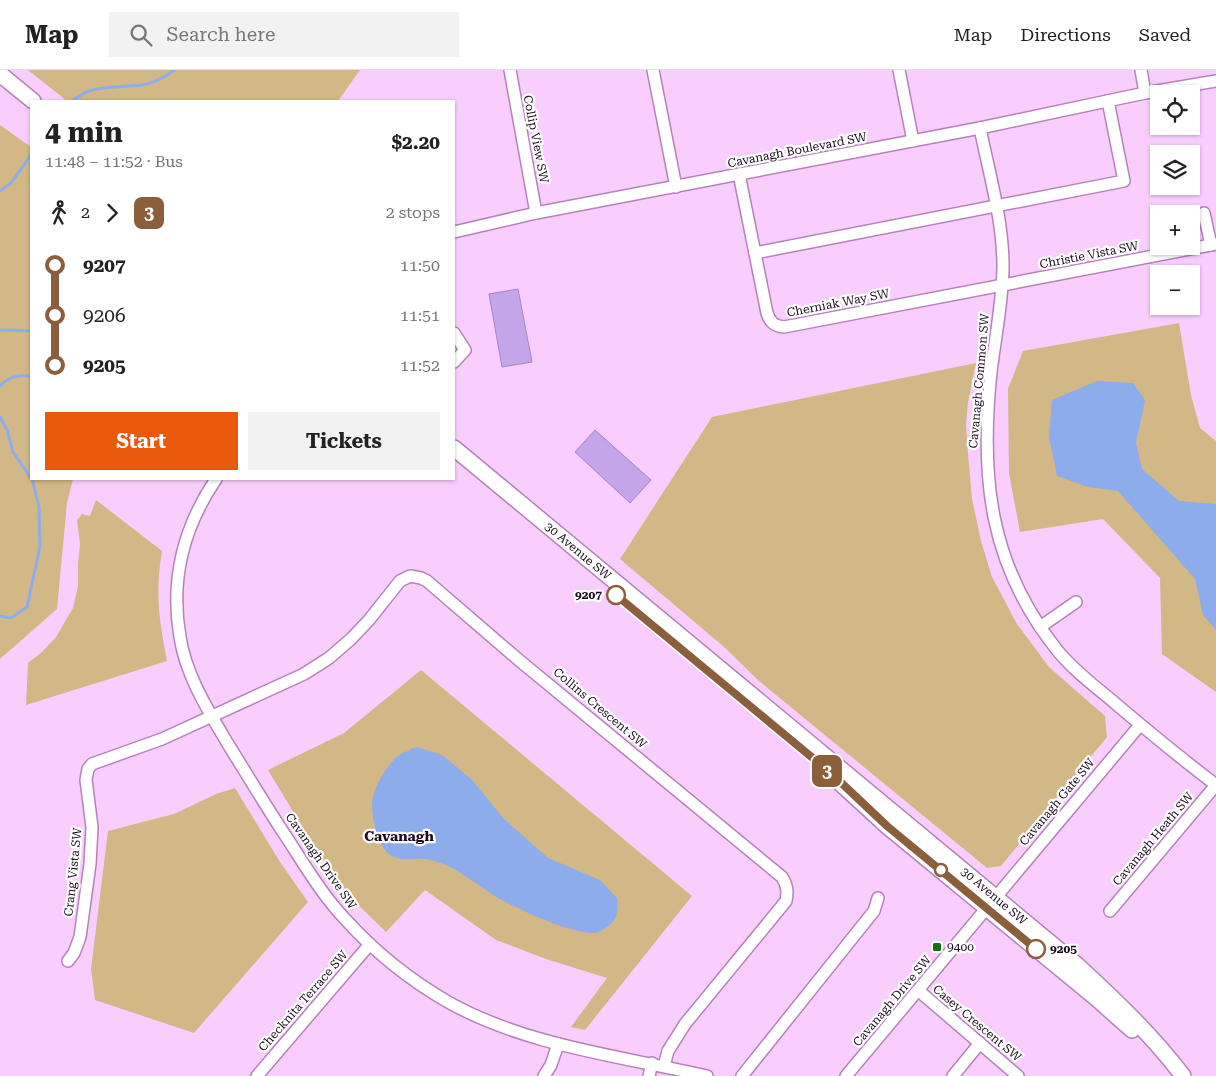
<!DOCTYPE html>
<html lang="en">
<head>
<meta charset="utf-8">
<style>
	:root { --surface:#fff; --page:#f2f2f2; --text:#222; --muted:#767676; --line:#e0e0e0; --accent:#ea580c }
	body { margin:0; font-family:"Roboto Serif",serif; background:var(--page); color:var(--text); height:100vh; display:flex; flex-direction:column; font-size:19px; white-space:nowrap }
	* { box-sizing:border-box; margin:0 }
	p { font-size:16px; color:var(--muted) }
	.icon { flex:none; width:28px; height:28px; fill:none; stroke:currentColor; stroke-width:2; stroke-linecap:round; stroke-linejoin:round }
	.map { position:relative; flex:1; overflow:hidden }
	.side { position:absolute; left:30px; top:30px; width:425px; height:380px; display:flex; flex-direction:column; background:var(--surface); border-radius:0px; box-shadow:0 1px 4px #0004 }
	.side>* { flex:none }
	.badge { padding:0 10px; border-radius:8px; font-size:18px; line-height:32px }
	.tools { position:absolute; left:1150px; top:15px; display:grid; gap:10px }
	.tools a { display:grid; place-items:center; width:50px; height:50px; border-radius:0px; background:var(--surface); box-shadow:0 1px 4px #0004; font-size:25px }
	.map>.badge { position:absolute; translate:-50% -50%; box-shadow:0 0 0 2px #fff }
	.legs { display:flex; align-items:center; gap:8px; height:55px; padding:0 15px; font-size:16px }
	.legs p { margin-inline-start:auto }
	.summary { display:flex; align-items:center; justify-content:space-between; height:85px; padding:0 15px }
	h1 { font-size:28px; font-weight:700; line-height:38px }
	.primary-button { display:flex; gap:10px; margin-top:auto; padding:10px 15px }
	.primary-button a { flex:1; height:58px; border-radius:0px; background:var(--accent); color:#fff; font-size:20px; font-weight:700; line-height:58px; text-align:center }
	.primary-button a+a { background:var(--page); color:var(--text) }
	ul { padding:0 15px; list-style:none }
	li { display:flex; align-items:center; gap:18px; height:50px; font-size:19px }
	li i { display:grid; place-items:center; width:8px; height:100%; margin:0 6px; background:currentColor }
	li i::after { content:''; width:12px; height:12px; margin:-6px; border:4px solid; border-radius:50%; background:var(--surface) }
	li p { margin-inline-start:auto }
	li:first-child i { background:linear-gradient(#0000 50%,currentColor 0) }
	li:last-child i { background:linear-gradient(currentColor 50%,#0000 0) }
	header { display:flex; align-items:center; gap:30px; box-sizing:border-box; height:70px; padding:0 25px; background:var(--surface); border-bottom:1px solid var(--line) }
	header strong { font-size:24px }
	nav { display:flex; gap:28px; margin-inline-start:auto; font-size:18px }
	.search { width:350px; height:45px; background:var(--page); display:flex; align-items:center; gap:12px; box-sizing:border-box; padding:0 18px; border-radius:0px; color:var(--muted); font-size:19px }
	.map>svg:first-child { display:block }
</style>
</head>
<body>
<header>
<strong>Map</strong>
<div class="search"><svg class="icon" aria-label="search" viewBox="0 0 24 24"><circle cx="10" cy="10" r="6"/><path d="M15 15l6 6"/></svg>Search here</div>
<nav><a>Map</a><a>Directions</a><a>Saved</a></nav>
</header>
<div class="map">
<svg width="1216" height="1006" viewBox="0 0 1216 1006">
	<rect width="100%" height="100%" fill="#f9cefe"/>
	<!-- green -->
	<g fill="#d2b886">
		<polygon points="28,0 360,0 338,31 67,31"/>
		<polygon points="0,55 31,77 31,409 73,409 67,433 57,539 0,589"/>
		<polygon points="1179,253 1191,325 1200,358 1216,371 1216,622 1162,584 1160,508 1103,449 1020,462 1009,403 1008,319 1023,281"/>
		<polygon points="976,293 968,332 966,355 968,384 972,429 981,471 992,507 1017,554 1049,597 1105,646 1107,667 1001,796 987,798 759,611 723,576 620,489 712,347"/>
		<path d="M96 430 162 481C155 522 159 550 167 591L26 635 28 593 42 582 56 567 73 538 78 516V495L80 474 77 450 82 444 90 446Z"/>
		<polygon points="421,600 692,826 585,960 571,957 607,908 546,889 496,870 425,820 386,862 350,827 318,783 268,700 344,663"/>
		<polygon points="235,718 280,792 308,832 194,963 95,930 91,899 108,761 174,744 216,724"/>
	</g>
	<!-- water -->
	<g fill="#8caceb">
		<polygon points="1097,311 1133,313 1145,330 1136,373 1142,399 1179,431 1216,434 1216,560 1203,545 1195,509 1118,421 1088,417 1057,406 1049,367 1052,330"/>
		<path d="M417 677 442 685 472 710 504 749 548 788 600 810 617 828C619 841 617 852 604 859 600 861 597 863 593 863 569 863 520 840 498 828 482 818 467 806 450 797 442 793 433 790 425 789 413 788 397 792 388 783 377 773 372 748 372 734 372 718 392 683 409 681L411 679Z"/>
	</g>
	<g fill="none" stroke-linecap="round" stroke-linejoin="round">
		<!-- stream -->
		<g stroke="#8caceb" stroke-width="3">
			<path d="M73 31C89 14 120 18 142 15 153 13 165 7 174 0"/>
			<polyline points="0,121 11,113 31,85"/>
			<polyline points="0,260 31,261"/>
			<path d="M0 316C9 306 19 305 31 306"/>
			<polyline points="0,347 7,360 13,382 31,408"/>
			<polyline points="0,546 11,548 27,537 40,477 39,437 32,409"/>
		</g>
	</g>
	<!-- building -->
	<g fill="#c2a6e9" stroke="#a286c7">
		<polygon points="518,219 532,292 502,297 489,224"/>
		<polygon points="595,360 651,410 630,433 575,382"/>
	</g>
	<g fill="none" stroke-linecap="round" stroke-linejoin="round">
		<!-- minor casing -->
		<g stroke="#b482ba" stroke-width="14">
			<g id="minor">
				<polyline points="510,0 536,143"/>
				<polyline points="653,0 676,117"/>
				<polyline points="899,0 913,71"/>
				<polyline points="1141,0 1145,23"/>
				<path d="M980 58C989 103 1003 150 1003 196 1003 229 995 269 991 302 980 407 989 495 1057 580 1074 601 1096 617 1116 634 1149 662 1182 689 1216 715"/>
				<path d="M739 104 767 243C770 252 774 256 784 257L1216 174"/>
				<polyline points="1204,143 1211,175"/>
				<polyline points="454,162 536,143 980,58 1145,23 1216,11"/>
				<polyline points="755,183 1124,111 1108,31"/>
				<polyline points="454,263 465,280 454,292"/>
				<path d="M216 409C183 458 170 509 180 567 186 606 208 640 228 674 246 703 264 733 283 762 303 792 321 824 346 850 375 882 410 910 448 932 527 976 620 986 707 1006"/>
				<polyline points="1040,557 1076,532"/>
				<polyline points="1110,841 1216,715"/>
				<path d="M68 891 74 883 80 867 90 794 92 757 86 710 88 699 92 694 162 669 304 604 329 588 351 569 369 550 400 511 410 506 421 508 427 511 520 591 782 807C787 815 788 821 786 831L685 954 668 981 664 996"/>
				<polyline points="919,921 1018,1006"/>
				<polyline points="257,1006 370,874"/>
				<polyline points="544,1006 551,995 558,974"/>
				<polyline points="649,1006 652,993"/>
				<polyline points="742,1006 874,841 878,828"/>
				<polyline points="846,1006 1140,655"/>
				<polyline points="953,1006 980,973"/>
			</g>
		</g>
		<!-- major casing -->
		<g stroke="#b482ba" stroke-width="18">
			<g id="major">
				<polyline points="0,4 33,31"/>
				<path d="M454 378 1077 895C1115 930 1152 965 1183 1006"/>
				<polyline points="826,700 887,756 1096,928 1132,960"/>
			</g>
		</g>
		<!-- minor -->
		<use href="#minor" stroke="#fff" stroke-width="11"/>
		<!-- major -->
		<use href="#major" stroke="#fff" stroke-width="15"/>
	</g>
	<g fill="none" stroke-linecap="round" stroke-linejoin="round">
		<!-- line-1 casing -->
		<g stroke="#fff" stroke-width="11">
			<polyline id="line-1" points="616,525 832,704 887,756 1036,879"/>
		</g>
		<!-- line-1 -->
		<use href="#line-1" stroke="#8b5e3c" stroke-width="8"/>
	</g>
	<!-- markers -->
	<g fill="#fff" stroke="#8b5e3c" stroke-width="2.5">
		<circle cx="616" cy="525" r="9"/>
		<circle cx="941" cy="800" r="6"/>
		<circle cx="1036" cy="879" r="9"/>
	</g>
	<rect fill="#166e17" stroke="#fff" stroke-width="2" x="932" y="872" width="10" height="10" rx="2.5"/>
	<g text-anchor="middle" stroke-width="4.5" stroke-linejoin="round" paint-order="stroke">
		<!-- street labels -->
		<g font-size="12" fill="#1a081d" stroke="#fff">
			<text transform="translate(536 69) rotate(79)" y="4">Collip View SW</text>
			<text transform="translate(797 80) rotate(-11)" y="4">Cavanagh Boulevard SW</text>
			<text transform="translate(1089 185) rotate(-11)" y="4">Christie Vista SW</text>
			<text transform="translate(838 233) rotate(-11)" y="4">Cherniak Way SW</text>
			<text transform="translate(979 311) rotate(-85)" y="4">Cavanagh Common SW</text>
			<text transform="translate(578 481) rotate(40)" y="4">30 Avenue SW</text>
			<text transform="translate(600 638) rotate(40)" y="4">Collins Crescent SW</text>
			<text transform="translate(1057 732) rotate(-50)" y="4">Cavanagh Gate SW</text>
			<text transform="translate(1153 769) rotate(-50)" y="4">Cavanagh Heath SW</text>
			<text transform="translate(321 791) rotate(55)" y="4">Cavanagh Drive SW</text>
			<text transform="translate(73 802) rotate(-84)" y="4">Crang Vista SW</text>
			<text transform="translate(994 826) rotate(40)" y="4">30 Avenue SW</text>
			<text transform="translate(303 931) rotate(-49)" y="4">Checknita Terrace SW</text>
			<text transform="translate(892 931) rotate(-50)" y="4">Cavanagh Drive SW</text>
			<text transform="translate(977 953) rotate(40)" y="4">Casey Crescent SW</text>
		</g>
		<!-- stop labels -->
		<g font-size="12" font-weight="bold" fill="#1a081d" stroke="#fff" text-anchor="end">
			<text x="602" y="529">9207</text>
			<text x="1050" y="883" text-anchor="start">9205</text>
		</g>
		<!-- poi labels -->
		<g font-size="12" fill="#1a081d" stroke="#fff" text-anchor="start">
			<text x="947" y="881">9400</text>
		</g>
		<!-- neighbourhood labels -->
		<g font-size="14" font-weight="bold" fill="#1a081d" stroke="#fff">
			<text x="399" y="771">Cavanagh</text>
		</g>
	</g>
</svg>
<div class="tools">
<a><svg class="icon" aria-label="locate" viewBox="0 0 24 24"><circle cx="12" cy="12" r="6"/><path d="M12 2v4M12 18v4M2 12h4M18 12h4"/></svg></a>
<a><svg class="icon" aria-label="layers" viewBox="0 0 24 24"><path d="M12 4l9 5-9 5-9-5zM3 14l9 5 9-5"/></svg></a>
<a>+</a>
<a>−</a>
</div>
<b class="badge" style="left:827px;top:701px;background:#8b5e3c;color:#fff">3</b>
<section class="side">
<div class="summary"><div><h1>4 min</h1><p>11:48 – 11:52 · Bus</p></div><b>$2.20</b></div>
<div class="legs"><svg class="icon" aria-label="walk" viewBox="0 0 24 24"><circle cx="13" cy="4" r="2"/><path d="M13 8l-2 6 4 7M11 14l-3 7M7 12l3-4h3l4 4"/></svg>2<svg class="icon" aria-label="forward" viewBox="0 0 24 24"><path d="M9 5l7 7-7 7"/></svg><b class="badge" style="background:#8b5e3c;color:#fff">3</b><p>2 stops</p></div>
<ul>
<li><i style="color:#8b5e3c"></i><b>9207</b><p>11:50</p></li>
<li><i style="color:#8b5e3c"></i><span>9206</span><p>11:51</p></li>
<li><i style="color:#8b5e3c"></i><b>9205</b><p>11:52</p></li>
</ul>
<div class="primary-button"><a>Start</a><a>Tickets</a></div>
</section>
</div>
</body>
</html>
